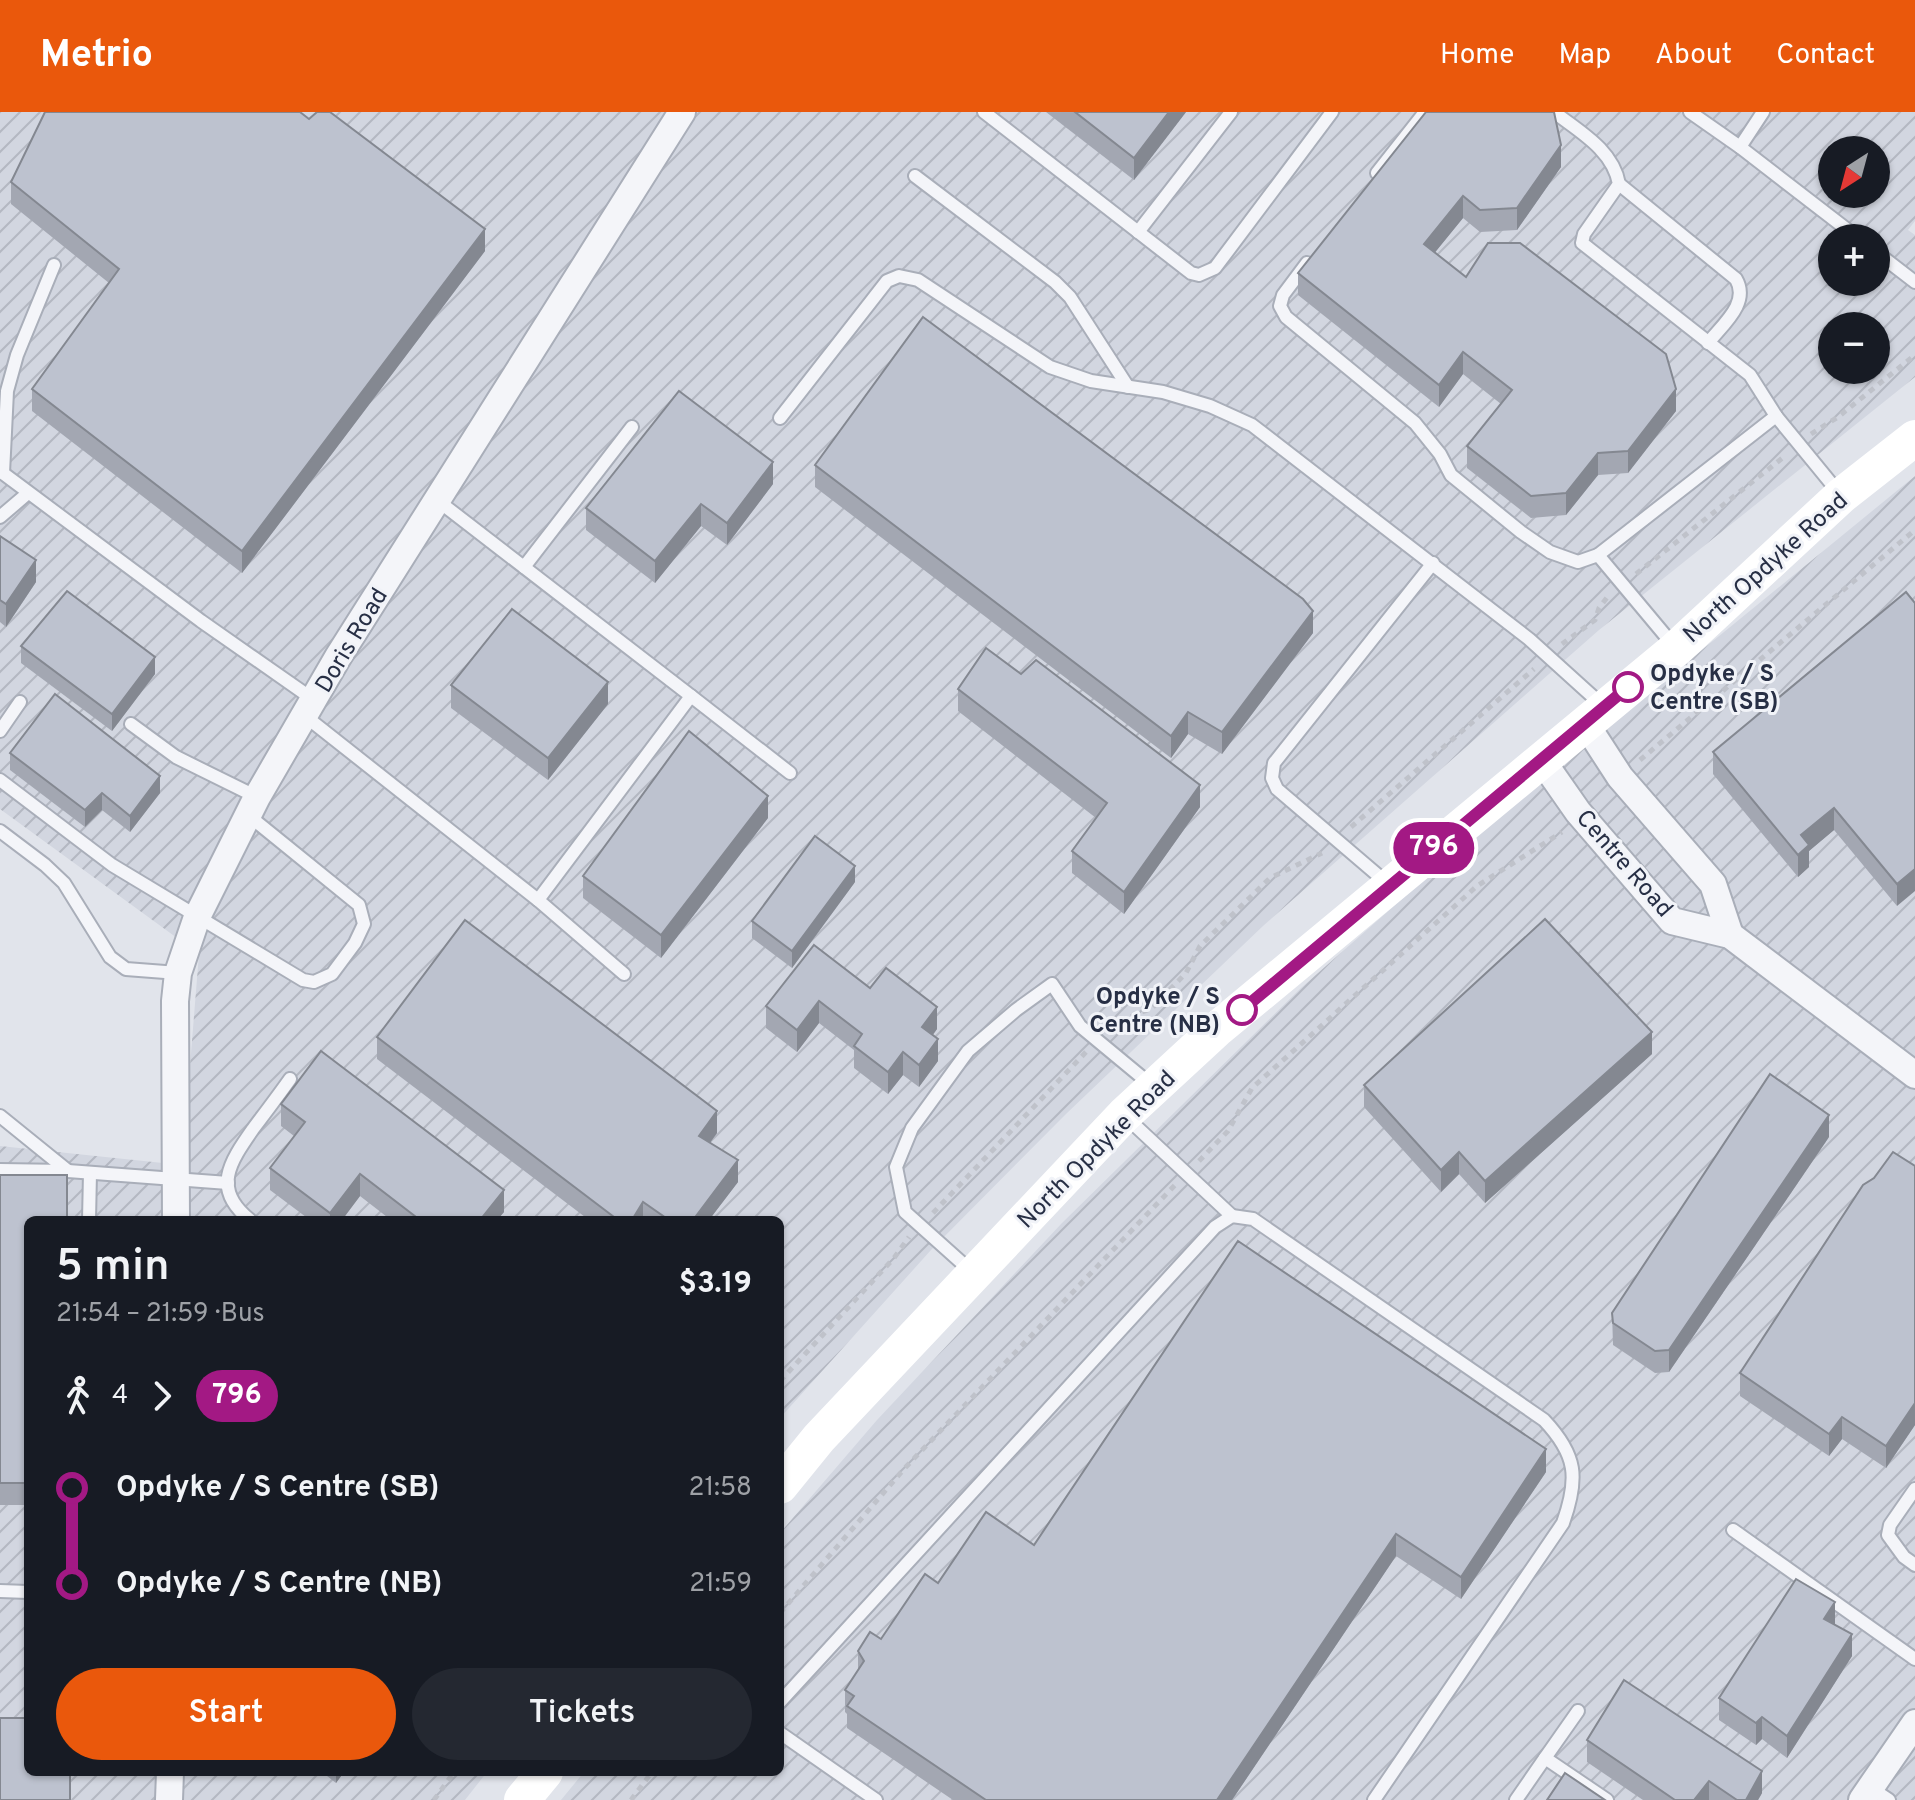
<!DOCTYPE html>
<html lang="en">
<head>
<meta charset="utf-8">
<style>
	:root { --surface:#171b24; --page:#242831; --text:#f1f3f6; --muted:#9ea1a6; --accent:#ea580c }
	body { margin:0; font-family:Overpass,sans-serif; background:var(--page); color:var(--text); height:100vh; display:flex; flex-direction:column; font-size:30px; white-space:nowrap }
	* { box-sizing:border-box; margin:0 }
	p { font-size:26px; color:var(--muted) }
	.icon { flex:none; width:44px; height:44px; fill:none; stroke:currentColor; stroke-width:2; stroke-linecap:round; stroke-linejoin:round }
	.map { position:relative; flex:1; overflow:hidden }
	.panel { position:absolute; left:24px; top:1104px; width:760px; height:560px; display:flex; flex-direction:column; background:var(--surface); border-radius:12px; box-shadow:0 2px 6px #0004 }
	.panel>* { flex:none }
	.badge { padding:0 16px; border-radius:26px; font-size:28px; line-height:52px }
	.needle { width:52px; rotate:216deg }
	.controls { position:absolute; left:1818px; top:24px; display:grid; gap:16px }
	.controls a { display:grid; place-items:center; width:72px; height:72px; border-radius:50%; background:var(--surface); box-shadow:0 2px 6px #0004; font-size:40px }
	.map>.badge { position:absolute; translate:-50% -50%; box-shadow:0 0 0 4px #fff }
	.legs { display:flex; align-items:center; gap:12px; height:88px; padding:0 32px; font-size:26px }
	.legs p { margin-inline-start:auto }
	.headline { display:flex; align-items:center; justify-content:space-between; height:136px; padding:0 32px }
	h1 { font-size:44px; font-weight:600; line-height:60px }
	.cta { display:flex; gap:16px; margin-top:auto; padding:16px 32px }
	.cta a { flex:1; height:92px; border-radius:48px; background:var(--accent); color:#fff; font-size:32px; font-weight:600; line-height:92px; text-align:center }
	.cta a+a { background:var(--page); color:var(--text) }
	ul { padding:0 32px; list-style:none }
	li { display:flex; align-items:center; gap:28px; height:96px; font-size:30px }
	li i { display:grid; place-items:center; width:12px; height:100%; margin:0 10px; background:currentColor }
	li i::after { content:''; width:20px; height:20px; margin:-10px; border:6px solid; border-radius:50%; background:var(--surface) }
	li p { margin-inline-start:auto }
	li:first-child i { background:linear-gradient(#0000 50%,currentColor 0) }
	li:last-child i { background:linear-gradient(currentColor 50%,#0000 0) }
	header { display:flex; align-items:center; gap:48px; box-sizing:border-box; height:112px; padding:0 40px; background:var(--accent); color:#fff }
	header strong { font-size:38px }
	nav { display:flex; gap:44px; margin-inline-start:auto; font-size:28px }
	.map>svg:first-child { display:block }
</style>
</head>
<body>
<header>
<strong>Metrio</strong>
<nav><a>Home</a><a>Map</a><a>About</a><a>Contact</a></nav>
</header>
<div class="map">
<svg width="1915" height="1688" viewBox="0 0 1915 1688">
	<defs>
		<pattern id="industrial-furrows" width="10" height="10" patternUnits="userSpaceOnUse" patternTransform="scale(2)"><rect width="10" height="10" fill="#d2d6e0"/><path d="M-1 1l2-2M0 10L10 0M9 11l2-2" fill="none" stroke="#b4b8c2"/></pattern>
	</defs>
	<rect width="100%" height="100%" fill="#e1e4eb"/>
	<!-- industrial -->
	<g fill="url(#industrial-furrows)" fill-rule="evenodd">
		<path d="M0 0H1915V109L1908 118 1915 123V265L1599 518 1263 814 1066 1002 931 1138 780 1306V1108H28V1660H487L465 1688H0V1034L182 1053 199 842 0 697ZM1832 38H1876V82H1832ZM1832 126H1876V170H1832ZM1832 214H1876V258H1832Z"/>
		<polygon points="1915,364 1915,1688 561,1688 584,1660 780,1660 780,1421 877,1308 1062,1111 1301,876 1462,734"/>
	</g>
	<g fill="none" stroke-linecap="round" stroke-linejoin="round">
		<!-- service casing -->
		<g stroke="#a9aeb9" stroke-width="16">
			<g id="service">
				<polyline points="984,0 1191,161 1199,163 1215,156 1332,0"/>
				<path d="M1554 0C1580 20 1613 38 1619 72L1584 122 1582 131 1750 263 1776 304 1839 381"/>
				<polyline points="1690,0 1740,35 1858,126"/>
				<polyline points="1740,35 1763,0"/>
				<polyline points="1377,61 1425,0"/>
				<polyline points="915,64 1055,170 1070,185 1128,275"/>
				<path d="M1619 72 1736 167C1750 191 1723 212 1708 231"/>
				<polyline points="1138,120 1231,0"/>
				<polyline points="1876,140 1915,170"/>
				<polyline points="1307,151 1283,183 1280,194 1286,205 1415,311 1440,342 1451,363 1521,420 1550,440 1578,450 1598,443 1674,534"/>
				<polyline points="780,306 887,169 899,164 918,168 1050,255 1091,269 1163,280 1210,294 1252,313 1529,527 1602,593"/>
				<polyline points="0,359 201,509 314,588"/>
				<polyline points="3,361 7,279 17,243 54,153"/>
				<polyline points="0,405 28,381"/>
				<polyline points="1598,443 1776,304"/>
				<polyline points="524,455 632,315"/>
				<polyline points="691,584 790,661"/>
				<polyline points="305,604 538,788 691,584 437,388"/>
				<polyline points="131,612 176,645 257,685"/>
				<polyline points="0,619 20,590"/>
				<polyline points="0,668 112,753 303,868 314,870 332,862 355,831 364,812 359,793 248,703"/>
				<polyline points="0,719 45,753 64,771 110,845 126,857 178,861"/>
				<polyline points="1387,771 1277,677 1272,666 1274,651 1433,451"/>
				<polyline points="538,788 624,862"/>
				<polyline points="0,1004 68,1059"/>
				<polyline points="1126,1005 1232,1104"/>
				<polyline points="0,1058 68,1059 228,1071"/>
				<polyline points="89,1108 90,1061"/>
				<path d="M250 1108C211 1077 230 1050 253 1017 265 1001 278 984 290 967"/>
				<polyline points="972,1160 905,1100 896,1055 912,1016 968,939 1016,898 1052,872 1080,914 1150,972"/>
				<polyline points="1915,1377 1890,1413 1888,1423 1904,1445 1915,1453"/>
				<polyline points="1733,1418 1915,1547"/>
				<polyline points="0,1479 28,1480"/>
				<path d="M780 1590 1215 1115 1232 1104 1253 1107 1544 1308C1577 1343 1579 1366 1563 1411L1374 1688"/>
				<polyline points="780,1621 876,1688"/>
				<polyline points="1545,1646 1578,1599"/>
				<polyline points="1871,1676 1889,1688"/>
				<polyline points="1516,1688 1545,1646 1607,1688"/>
			</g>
		</g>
		<!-- minor casing -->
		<g stroke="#a9aeb9" stroke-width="30">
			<g id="minor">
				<polyline points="1585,611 1620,665 1713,772 1730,823"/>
				<polyline points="1541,647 1578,700 1672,809 1730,823 1915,963"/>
				<polyline points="176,1108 175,889 178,861 197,805 257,685 338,545 682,0"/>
				<polyline points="169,1688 170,1660"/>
				<polyline points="1862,1688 1915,1611"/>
			</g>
		</g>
		<!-- path -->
		<g stroke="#bfc2ca" stroke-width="5" stroke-dasharray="6 6" stroke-linecap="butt">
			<polyline points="1811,322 1838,305 1915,243"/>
			<polyline points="1636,462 1785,344"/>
			<polyline points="1562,532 1595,508 1599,496 1609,483"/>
			<polyline points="1640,648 1915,418"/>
			<polyline points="1351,715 1534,557"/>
			<polyline points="1113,920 1135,902 1151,897 1186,861 1200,834 1270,766 1322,741"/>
			<polyline points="1199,1049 1228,1019 1252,976 1477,774 1562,720"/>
			<polyline points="933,1101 1086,940"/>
			<polyline points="780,1269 894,1146 909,1125"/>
			<polyline points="780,1501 904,1357 1175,1073"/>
			<polyline points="434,1688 454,1660"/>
			<polyline points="631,1688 652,1660"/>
		</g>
		<!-- service -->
		<use href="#service" stroke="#f4f5f9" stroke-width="12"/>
		<!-- minor -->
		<use href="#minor" stroke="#f4f5f9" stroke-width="26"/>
		<!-- secondary -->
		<g stroke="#fff" stroke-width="36">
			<polyline points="780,1374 819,1326 1124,1003 1216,918 1676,537 1841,384 1915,326"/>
			<polyline points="522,1688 545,1660"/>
		</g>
	</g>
	<!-- wall -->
	<g fill="#a3a7b2">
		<polygon points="1046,0 1186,0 1134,68"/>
		<polygon points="1426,0 1561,55 1517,118 1480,120 1463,106 1435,140 1466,165 1676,299 1628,361 1598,363 1566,403 1531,406 1467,356 1467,334 1501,292 1463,262 1439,295 1298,183 1298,161"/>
		<polygon points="11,70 485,139 242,461 32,299 32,277 109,171 11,92"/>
		<polygon points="815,353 1313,521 1222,642 1188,622 1171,646 815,375"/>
		<polygon points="773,372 727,433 701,414 655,471 586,418 586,396"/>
		<polygon points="0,424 36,470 6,515 0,510"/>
		<polygon points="1915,491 1897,794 1834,718 1809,739 1809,755 1798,765 1713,662 1713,640"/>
		<polygon points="21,534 155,562 112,619 21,551"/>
		<polygon points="451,573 608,592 548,668 451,596"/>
		<polygon points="958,577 1200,695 1124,802 1072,761 1072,739 1096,706 958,599"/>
		<polygon points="10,641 160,681 130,720 102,698 85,715 10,658"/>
		<polygon points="768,706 661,846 583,786 583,764"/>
		<polygon points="855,770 792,856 752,826 752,809"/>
		<polygon points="870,876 937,917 933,923 938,949 919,975 903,963 888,982 854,956 854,938 819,911 797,940 766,916 766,894"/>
		<polygon points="377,925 717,1021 710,1031 738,1070 709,1108 589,1108 377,947"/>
		<polygon points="1652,942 1485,1091 1459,1062 1441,1080 1364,995 1364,973"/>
		<polygon points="281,992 504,1100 497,1108 391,1108 360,1084 342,1108 310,1108 270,1078 270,1056 294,1024 281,1014"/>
		<polygon points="1829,1025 1669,1260 1655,1261 1613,1233 1612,1201"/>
		<polygon points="1915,1054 1915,1313 1886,1356 1842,1327 1829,1344 1740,1284 1740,1261"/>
		<polygon points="0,1063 28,1108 28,1393 0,1393"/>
		<polygon points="1546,1360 1461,1487 1396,1444 1232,1688 953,1688 847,1616 847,1602 845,1600 845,1578 858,1559 858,1539 881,1527 938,1471 1034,1433"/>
		<polygon points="1834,1512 1852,1544 1787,1646 1762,1627 1756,1633 1719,1608 1719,1586"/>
		<polygon points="1587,1628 1762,1681 1758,1688 1643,1688 1587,1650"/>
		<polygon points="322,1660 344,1660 336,1671"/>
	</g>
	<!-- shaded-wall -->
	<g fill="#848891">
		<polygon points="1169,0 1186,0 1134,68 1134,46"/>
		<polygon points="1561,33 1561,55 1517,118 1517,96"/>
		<polygon points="1463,84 1463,106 1424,154 1424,132"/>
		<polygon points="485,117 485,139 242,461 242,439"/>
		<polygon points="1463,240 1463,262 1439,295 1439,273"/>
		<polygon points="1676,277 1676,299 1628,361 1628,339"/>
		<polygon points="1598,341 1598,363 1566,403 1566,381"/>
		<polygon points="773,350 773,372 727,433 727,411"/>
		<polygon points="701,392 701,414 655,471 655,449"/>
		<polygon points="36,448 36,470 6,515 6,492"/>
		<polygon points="1313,499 1313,521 1222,642 1222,620"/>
		<polygon points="155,545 155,562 112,619 112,602"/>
		<polygon points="608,570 608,592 548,668 548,646"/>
		<polygon points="1188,600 1188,622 1171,646 1171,624"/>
		<polygon points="160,664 160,681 130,720 130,704"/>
		<polygon points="1200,673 1200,695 1124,802 1124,780"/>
		<polygon points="102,681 102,698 85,715 85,698"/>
		<polygon points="768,684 768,706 661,846 661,823"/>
		<polygon points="1834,696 1834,718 1809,739 1809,755 1798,765 1798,743 1801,723"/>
		<polygon points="855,754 855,770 792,856 792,839"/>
		<polygon points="1915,757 1915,779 1897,794 1897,772"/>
		<polygon points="819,889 819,911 797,940 797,918"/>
		<polygon points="937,895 937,917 922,937 922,915"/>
		<polygon points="1652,920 1652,942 1485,1091 1485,1069"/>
		<polygon points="938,927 938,949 919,975 919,953"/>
		<polygon points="903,940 903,963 888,982 888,960"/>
		<polygon points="717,999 717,1021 699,1046 699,1024"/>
		<polygon points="1829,1003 1829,1025 1669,1260 1669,1238"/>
		<polygon points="1459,1040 1459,1062 1441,1080 1441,1058"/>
		<polygon points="738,1048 738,1070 709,1108 693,1108"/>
		<polygon points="360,1062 360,1084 342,1108 330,1108 330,1101"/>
		<polygon points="504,1078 504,1100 497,1108 480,1108"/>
		<polygon points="643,1090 643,1108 632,1108"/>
		<polygon points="1915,1291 1915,1313 1886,1356 1886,1334"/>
		<polygon points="1842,1305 1842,1327 1829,1344 1829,1322"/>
		<polygon points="1546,1337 1546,1360 1461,1487 1461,1465"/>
		<polygon points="1396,1422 1396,1444 1232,1688 1217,1688"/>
		<polygon points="1835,1490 1835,1512 1824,1529 1824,1507"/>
		<polygon points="1852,1522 1852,1544 1787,1646 1787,1624"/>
		<polygon points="1762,1605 1762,1627 1756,1633 1756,1611"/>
		<polygon points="1762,1659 1762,1681 1758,1688 1746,1688"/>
		<polygon points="336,1660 344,1660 336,1671"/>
		<polygon points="1709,1669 1709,1688 1694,1688"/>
	</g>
	<!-- building -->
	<g fill="#bdc2cf" stroke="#848891" stroke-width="2">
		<polygon points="45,0 300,0 309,7 317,0 330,0 485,117 242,439 32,277 119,157 11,70"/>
		<polygon points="1075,0 1169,0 1134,46"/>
		<polygon points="1426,0 1554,0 1561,33 1517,96 1480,98 1463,84 1424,132 1466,165 1488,131 1520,131 1666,242 1676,277 1628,339 1598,341 1566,381 1531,384 1467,334 1512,278 1463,240 1439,273 1298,161"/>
		<polygon points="923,205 1303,487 1313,499 1222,620 1188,600 1171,624 815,353"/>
		<polygon points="679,279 773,350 727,411 701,392 655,449 586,396"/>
		<polygon points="0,424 36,448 6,492 0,488"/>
		<polygon points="67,479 155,545 112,602 21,534"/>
		<polygon points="1906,480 1915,491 1915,757 1897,772 1834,696 1801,723 1809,733 1798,743 1713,640"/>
		<polygon points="512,497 608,570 548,646 451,573"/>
		<polygon points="986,536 1021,562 1036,548 1200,673 1124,780 1072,739 1107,691 958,577"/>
		<polygon points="55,582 160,664 130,704 102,681 85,698 10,641"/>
		<polygon points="689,619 768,684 661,823 583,764"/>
		<polygon points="815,724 855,754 792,839 752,809"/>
		<polygon points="1545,807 1652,920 1485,1069 1459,1040 1441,1058 1364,973"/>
		<polygon points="465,808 717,999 699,1024 738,1048 693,1108 669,1108 643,1090 632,1108 618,1108 377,925"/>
		<polygon points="814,833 870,876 886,856 937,895 922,915 938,927 919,953 903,940 888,960 854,934 862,922 819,889 797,918 766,894"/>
		<polygon points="321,939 504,1078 480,1108 420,1108 360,1062 330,1101 270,1056 305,1010 281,992"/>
		<polygon points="1770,962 1829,1003 1669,1238 1655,1239 1613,1211 1612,1201"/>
		<polygon points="1893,1040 1915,1054 1915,1291 1886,1334 1842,1305 1829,1322 1740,1261 1863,1073 1874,1066"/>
		<polygon points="0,1063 67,1063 67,1108 28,1108 28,1371 0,1371"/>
		<polygon points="1238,1129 1546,1337 1461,1465 1396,1422 1217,1688 986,1688 847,1594 854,1584 845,1578 864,1549 858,1539 870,1520 881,1527 925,1462 938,1471 986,1400 1034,1433"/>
		<polygon points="1796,1467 1835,1490 1824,1507 1852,1522 1787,1624 1762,1605 1756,1611 1719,1586"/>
		<polygon points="1624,1568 1762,1659 1746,1688 1737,1688 1709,1669 1694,1688 1675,1688 1587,1628"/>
		<polygon points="0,1606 28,1606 28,1660 70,1660 70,1688 0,1688"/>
		<polygon points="1565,1661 1605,1688 1547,1688"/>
	</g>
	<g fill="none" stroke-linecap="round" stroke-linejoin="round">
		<!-- line-1 casing -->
		<g stroke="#fff" stroke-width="18">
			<polyline id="line-1" points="1242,898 1628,575"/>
		</g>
		<!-- line-1 -->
		<use href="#line-1" stroke="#a31984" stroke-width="12"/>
	</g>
	<!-- markers -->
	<g fill="#fff" stroke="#a31984" stroke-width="4">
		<circle cx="1628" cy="575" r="14"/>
		<circle cx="1242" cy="898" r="14"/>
	</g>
	<g text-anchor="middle" stroke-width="6" stroke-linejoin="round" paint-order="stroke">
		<!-- street labels -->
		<g font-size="24" fill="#272f45" stroke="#f1f3f8">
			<text transform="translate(1765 455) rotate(-42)" y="8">North Opdyke Road</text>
			<text transform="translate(351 528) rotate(-59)" y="8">Doris Road</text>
			<text transform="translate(1625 751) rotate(49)" y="8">Centre Road</text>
			<text transform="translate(1096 1037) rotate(-45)" y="8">North Opdyke Road</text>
		</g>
		<!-- stop labels -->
		<g font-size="24" font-weight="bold" fill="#272f45" stroke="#f1f3f8" text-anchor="start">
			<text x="1650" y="569">Opdyke / S<tspan x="1650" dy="28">Centre (SB)</tspan></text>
			<text x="1220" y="892" text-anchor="end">Opdyke / S<tspan x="1220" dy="28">Centre (NB)</tspan></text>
		</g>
	</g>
</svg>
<div class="controls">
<a><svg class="needle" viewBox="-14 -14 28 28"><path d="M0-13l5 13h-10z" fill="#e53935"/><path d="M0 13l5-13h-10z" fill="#9ea1a6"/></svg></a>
<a>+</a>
<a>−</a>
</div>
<b class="badge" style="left:1434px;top:736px;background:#a31984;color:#fff">796</b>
<section class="panel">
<div class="headline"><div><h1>5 min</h1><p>21:54 – 21:59 · Bus</p></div><b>$3.19</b></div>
<div class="legs"><svg class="icon" aria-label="walk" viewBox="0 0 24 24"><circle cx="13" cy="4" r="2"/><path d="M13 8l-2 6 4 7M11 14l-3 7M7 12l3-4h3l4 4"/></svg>4<svg class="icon" aria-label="forward" viewBox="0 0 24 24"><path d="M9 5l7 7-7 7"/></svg><b class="badge" style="background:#a31984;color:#fff">796</b></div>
<ul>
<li><i style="color:#a31984"></i><b>Opdyke / S Centre (SB)</b><p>21:58</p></li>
<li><i style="color:#a31984"></i><b>Opdyke / S Centre (NB)</b><p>21:59</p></li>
</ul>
<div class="cta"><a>Start</a><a>Tickets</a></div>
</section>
</div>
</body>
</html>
